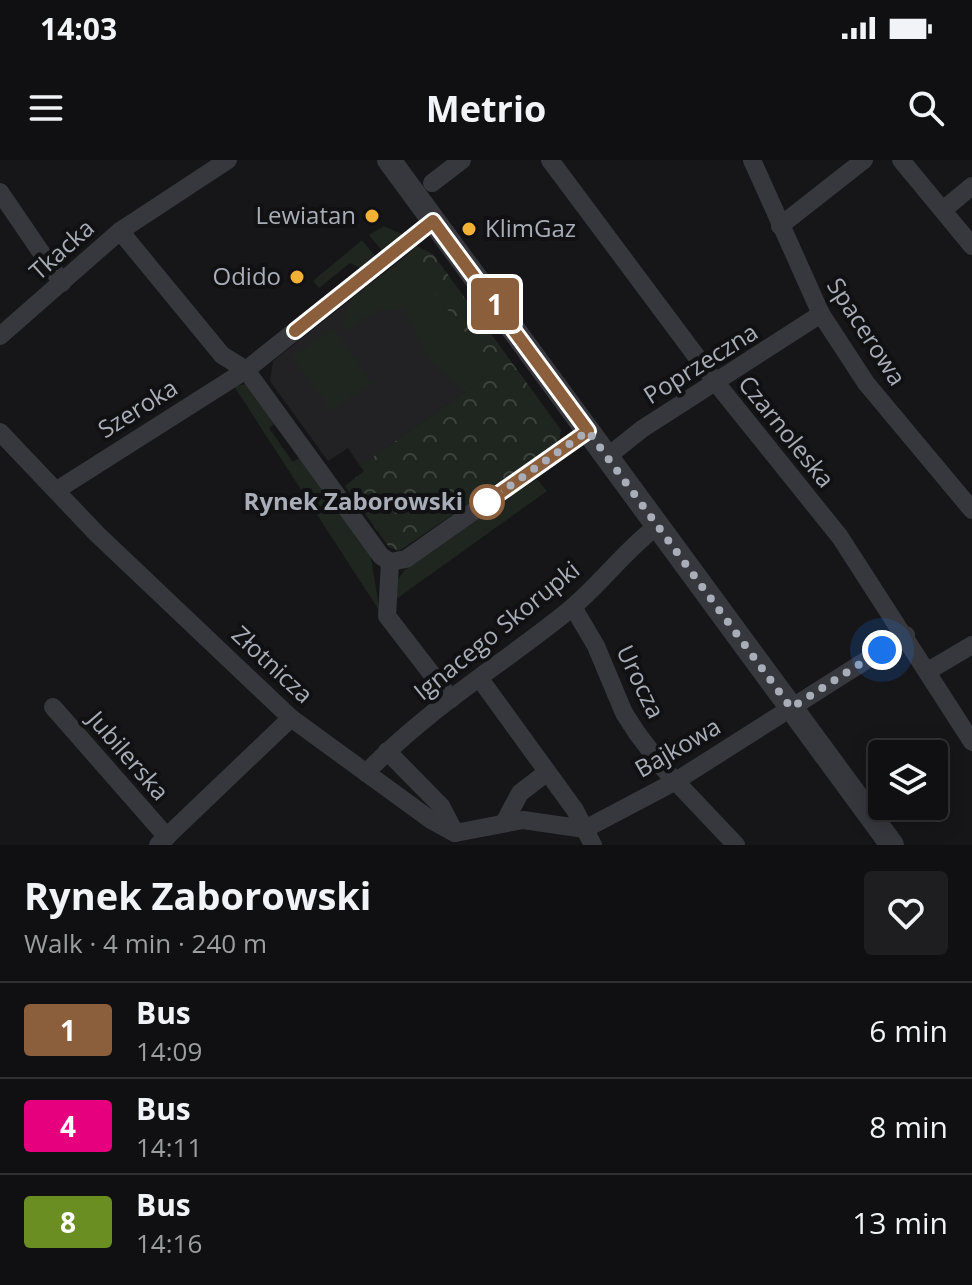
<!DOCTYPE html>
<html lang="en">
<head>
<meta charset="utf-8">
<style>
	:root { --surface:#101012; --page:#1e1e20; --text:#f1f3f6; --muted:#9c9d9f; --line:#303032 }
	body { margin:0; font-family:"Open Sans",sans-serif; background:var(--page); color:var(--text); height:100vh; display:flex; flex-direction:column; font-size:30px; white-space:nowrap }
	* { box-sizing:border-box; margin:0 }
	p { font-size:26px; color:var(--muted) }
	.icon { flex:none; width:44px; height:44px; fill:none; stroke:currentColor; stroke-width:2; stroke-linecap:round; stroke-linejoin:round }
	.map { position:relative; height:685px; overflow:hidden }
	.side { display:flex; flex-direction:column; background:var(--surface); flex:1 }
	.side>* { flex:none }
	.badge { padding:0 16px; border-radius:6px; font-size:28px; line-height:52px }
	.fabs { position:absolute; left:868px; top:580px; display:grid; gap:16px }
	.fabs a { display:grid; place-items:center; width:80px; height:80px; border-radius:8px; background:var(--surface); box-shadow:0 4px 20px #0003,0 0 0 2px var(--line); font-size:40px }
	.you { position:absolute; width:40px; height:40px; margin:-20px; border:6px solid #fff; border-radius:50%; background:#1a73e8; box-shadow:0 0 0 12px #1a73e833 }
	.map>.badge { position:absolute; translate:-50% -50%; box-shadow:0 0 0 4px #fff }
	.round { display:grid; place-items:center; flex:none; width:84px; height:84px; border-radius:8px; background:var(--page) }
	.headline { display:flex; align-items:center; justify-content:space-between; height:136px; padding:0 24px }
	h1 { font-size:38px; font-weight:700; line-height:60px }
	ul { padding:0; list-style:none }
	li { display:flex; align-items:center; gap:24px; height:96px; padding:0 24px; border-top:2px solid var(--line) }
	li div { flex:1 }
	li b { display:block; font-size:30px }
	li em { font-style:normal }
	li .badge { min-width:88px; font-weight:700; text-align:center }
	.status { display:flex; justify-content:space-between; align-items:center; height:56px; padding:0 40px; background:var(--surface); direction:ltr }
	.status svg { height:22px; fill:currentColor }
	header { display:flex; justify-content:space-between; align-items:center; height:104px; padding:0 24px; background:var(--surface); font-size:36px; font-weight:700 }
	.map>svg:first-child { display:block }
</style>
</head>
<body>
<div class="status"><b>14:03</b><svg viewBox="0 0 49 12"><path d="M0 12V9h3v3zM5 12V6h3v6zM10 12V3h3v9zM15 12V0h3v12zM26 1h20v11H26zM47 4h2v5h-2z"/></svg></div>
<header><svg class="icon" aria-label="menu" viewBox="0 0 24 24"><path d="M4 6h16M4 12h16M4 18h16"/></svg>Metrio<svg class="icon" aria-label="search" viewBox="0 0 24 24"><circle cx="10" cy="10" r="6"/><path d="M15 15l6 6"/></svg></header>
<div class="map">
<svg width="972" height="685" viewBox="0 0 972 685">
	<defs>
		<pattern id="park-crowns" width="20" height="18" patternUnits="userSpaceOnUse" patternTransform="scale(2)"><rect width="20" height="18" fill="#1e261f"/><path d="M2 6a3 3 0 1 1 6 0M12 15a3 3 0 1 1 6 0" fill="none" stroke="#3c433d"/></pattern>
	</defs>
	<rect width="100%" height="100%" fill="#161618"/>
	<!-- built -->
	<polygon fill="#222225" points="406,96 495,211 360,306 348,288 328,301 270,221 273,201"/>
	<!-- grass -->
	<g fill="#1e261f">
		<polygon points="384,66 404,75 383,92 369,75"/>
		<polygon points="362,80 375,96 360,108 350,103 319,128 313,121"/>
		<polygon points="406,96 495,211 465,232 428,198 409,157 400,149 378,151 346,170 341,165 352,138"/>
		<polygon points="333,168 372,223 331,251 292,196"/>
		<polygon points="247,224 277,262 269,268 293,302 302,296 370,392 380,452 234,226"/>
		<polygon points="537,319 547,331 392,442 398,419 405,410 487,353 497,357 503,352 500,348 504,341"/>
	</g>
	<!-- park -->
	<polygon fill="url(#park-crowns)" points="416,86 433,94 561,270 559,282 399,391 389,387 345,326 364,311 360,306 495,211 406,96"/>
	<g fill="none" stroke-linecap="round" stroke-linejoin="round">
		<!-- minor -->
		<g stroke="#37383d" stroke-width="18">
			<polyline points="550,0 717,224 840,377 972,582"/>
			<polyline points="752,0 821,154 866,223 972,350"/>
			<polyline points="901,0 972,86"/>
			<polyline points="432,23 462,0"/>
			<polyline points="0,32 62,123"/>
			<polyline points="943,50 972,26"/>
			<polyline points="780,66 864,0"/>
			<polyline points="120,71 222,195 246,210 381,396 390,402 406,399 588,271"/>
			<polyline points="0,176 120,71 228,0"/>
			<polyline points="0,272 97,374 291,558 431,660 455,673"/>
			<polyline points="607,297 642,269 821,154"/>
			<polyline points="57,330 246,210 433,61"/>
			<polyline points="390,402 387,456 451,539"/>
			<polyline points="573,447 596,486 624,553 637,573 664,609 736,685"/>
			<polyline points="928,511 972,485"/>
			<polyline points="480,519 575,650 593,685"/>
			<polyline points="53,547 167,677"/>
			<polyline points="387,591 441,646 455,673"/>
			<path d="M366 613C426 550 501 505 568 451 600 425 624 391 657 366"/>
			<polyline points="505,661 520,633 546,613"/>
			<polyline points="455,673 523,660 585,669 676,621 906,475"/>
			<polyline points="158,685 291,558"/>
		</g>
		<!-- tertiary -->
		<polyline stroke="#37383d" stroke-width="24" points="389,0 892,685"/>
	</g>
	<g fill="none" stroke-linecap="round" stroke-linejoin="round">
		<!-- line casing -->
		<g stroke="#fff" stroke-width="18">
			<polyline id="line" points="295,171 433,61 588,271 487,342"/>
		</g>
		<!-- line -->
		<use href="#line" stroke="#8b5e3c" stroke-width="12"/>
		<!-- walk -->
		<polyline stroke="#a8adb8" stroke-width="8" stroke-dasharray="0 14.4" points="487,342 588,271 791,548 882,490"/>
	</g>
	<!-- markers -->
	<g fill="#f2b134" stroke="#111113" stroke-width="3">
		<circle cx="372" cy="56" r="8"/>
		<circle cx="469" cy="69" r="8"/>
		<circle cx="297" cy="117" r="8"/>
	</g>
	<circle fill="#fff" stroke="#8b5e3c" stroke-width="4" cx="487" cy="342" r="16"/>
	<g text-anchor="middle" stroke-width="8" stroke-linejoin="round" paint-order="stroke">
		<!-- poi labels -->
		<g font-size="24" fill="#a8adb8" stroke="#111113" text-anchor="end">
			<text x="356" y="64">Lewiatan</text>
			<text x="485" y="77" text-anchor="start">KlimGaz</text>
			<text x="281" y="125">Odido</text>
		</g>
		<!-- street labels -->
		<g font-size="24" fill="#a8adb8" stroke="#111113">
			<text transform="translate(62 90) rotate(-42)" y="8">Tkacka</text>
			<text transform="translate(866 172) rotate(57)" y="8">Spacerowa</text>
			<text transform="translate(701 204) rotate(-32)" y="8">Poprzeczna</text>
			<text transform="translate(138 249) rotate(-32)" y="8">Szeroka</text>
			<text transform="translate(786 272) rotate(51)" y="8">Czarnoleska</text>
			<text transform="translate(497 471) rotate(-39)" y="8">Ignacego Skorupki</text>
			<text transform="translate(272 505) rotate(43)" y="8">Złotnicza</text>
			<text transform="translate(640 522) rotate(64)" y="8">Urocza</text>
			<text transform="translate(678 588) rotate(-30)" y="8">Bajkowa</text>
			<text transform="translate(128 596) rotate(49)" y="8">Jubilerska</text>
		</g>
		<!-- stop labels -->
		<g font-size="24" font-weight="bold" fill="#a8adb8" stroke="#111113" text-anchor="end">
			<text x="463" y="350">Rynek Zaborowski</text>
		</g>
	</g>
</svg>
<div class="fabs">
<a><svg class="icon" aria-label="layers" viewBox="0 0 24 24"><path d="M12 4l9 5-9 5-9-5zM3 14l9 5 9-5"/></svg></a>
</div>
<div class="you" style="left:882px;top:490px"></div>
<b class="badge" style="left:495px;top:144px;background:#8b5e3c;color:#fff">1</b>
</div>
<section class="side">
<div class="headline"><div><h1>Rynek Zaborowski</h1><p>Walk · 4 min · 240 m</p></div><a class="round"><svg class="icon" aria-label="heart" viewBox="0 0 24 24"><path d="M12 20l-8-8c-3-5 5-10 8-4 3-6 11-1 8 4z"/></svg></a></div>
<ul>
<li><span class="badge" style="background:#8b5e3c;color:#fff">1</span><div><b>Bus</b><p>14:09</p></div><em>6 min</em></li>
<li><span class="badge" style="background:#e6007e;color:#fff">4</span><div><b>Bus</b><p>14:11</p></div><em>8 min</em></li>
<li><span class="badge" style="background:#6b8e23;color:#fff">8</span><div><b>Bus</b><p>14:16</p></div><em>13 min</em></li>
</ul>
</section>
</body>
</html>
